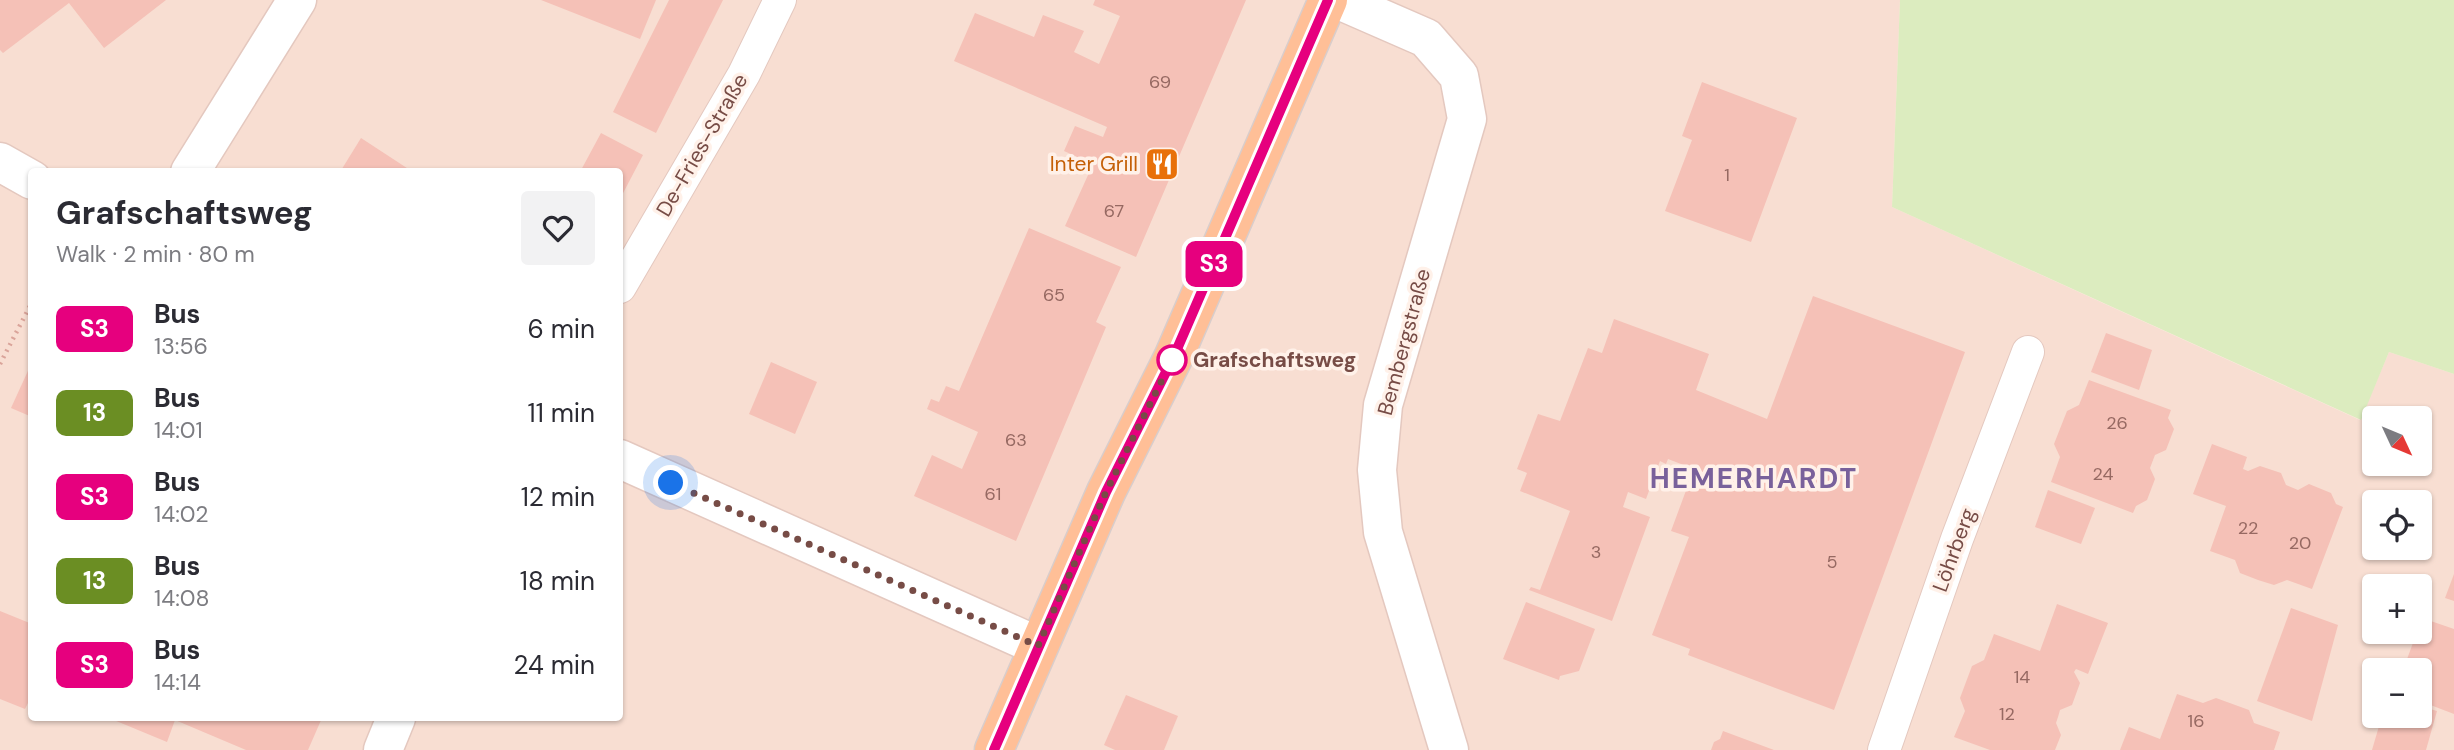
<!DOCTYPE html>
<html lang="en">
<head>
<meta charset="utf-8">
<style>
	:root { --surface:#fff; --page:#f2f2f3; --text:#2b2b33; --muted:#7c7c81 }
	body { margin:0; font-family:"DM Sans",sans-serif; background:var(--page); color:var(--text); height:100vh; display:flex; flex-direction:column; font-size:26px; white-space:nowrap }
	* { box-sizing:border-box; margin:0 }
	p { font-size:23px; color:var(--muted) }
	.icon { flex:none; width:38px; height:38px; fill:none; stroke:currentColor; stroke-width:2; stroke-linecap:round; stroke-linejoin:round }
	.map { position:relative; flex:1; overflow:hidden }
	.side { position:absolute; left:28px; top:168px; width:595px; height:553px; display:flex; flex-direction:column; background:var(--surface); border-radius:7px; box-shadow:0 2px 5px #0004 }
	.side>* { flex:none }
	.badge { padding:0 14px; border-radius:10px; font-size:24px; line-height:46px }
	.needle { width:46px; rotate:134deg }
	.buttons { position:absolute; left:2362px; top:406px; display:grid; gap:14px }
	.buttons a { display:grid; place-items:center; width:70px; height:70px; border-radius:7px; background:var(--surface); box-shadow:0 2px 5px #0004; font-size:35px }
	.you { position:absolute; width:35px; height:35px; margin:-18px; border:5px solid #fff; border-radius:50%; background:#1a73e8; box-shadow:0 0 0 10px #1a73e833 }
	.map>.badge { position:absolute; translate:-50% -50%; box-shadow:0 0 0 4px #fff }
	.round { display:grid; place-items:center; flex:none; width:74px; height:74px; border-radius:7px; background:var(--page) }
	.summary { display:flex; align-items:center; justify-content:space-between; height:119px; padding:0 28px }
	h1 { font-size:33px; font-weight:700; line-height:52px }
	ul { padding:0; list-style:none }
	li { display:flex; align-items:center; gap:21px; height:84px; padding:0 28px }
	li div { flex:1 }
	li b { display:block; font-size:26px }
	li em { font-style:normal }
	li .badge { min-width:77px; font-weight:700; text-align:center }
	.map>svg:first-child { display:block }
</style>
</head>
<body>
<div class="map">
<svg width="2454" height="750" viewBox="0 0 2454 750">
	<rect width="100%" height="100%" fill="#feece1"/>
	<!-- residential -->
	<path fill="#f8ded2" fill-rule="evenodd" d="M0 0H1900L1892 207 2360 420 2389 352 2454 374V750H0ZM32 172H620V718H32ZM2375 418H2420V464H2375ZM2375 502H2420V548H2375ZM2375 586H2420V632H2375ZM2375 670H2420V716H2375Z"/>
	<!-- green -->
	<polygon fill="#dcecbf" points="1900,0 2454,0 2454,374 2389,352 2361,420 1892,207"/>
	<!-- building -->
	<g fill="#f5c1b7">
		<polygon points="0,0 166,0 104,48 69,3 3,53 0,50"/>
		<polygon points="541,0 656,0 640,39"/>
		<polygon points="669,0 723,0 656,133 613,112"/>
		<polygon points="1095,0 1246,0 1136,257 1065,226 1093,164 1064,151 1075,126 1103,137 1107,127 954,61 975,13 1034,37 1043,15 1084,31 1074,52 1099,64 1120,16 1093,5"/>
		<polygon points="1702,82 1797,118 1751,242 1665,211 1692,140 1682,136"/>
		<polygon points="601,133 643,155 620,199 620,172 580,172"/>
		<polygon points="361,138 413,172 340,172"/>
		<polygon points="1029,228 1121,267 1096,322 1106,327 1016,541 914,496 932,455 962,469 978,432 927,409 931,399 939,402 946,386 959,391"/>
		<polygon points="1813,296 1965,352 1834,710 1688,655 1690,649 1652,635 1689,537 1671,531 1694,469 1668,459 1666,464 1660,461 1646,499 1628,492 1623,507 1650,517 1612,621 1529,590 1531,587 1540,590 1570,511 1520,491 1527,473 1517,469 1538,414 1560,421 1588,348 1602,353 1614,319 1709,354 1696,390 1767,419"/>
		<polygon points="2106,333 2152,350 2139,390 2091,372"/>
		<polygon points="32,362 32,417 11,408"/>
		<polygon points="771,362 817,382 795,434 749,414"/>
		<polygon points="2089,380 2171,410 2168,418 2174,429 2166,450 2155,455 2150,468 2155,479 2147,500 2136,506 2133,513 2051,482 2060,457 2054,444 2067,411 2079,405"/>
		<polygon points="2212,444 2247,457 2243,469 2248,471 2260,466 2281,473 2286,485 2298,490 2309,484 2331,493 2336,504 2343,507 2312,589 2287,580 2274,585 2258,580 2240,573 2235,560 2210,551 2226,506 2193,494"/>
		<polygon points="2048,490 2095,508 2081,544 2035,527"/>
		<polygon points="2454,574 2454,601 2445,598"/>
		<polygon points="1526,602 1595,629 1579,671 1560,676 1559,680 1503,659"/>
		<polygon points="2057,604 2108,623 2088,674 2076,669 2074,672 2080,683 2072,705 2060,710 2058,717 2056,723 2061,735 2055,750 1990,750 1954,737 1965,711 1960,698 1972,666 1984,660 1994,634 2040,651"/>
		<polygon points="2291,608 2338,625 2312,721 2257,701"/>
		<polygon points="0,611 32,624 32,695 25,709 0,699"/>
		<polygon points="2422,618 2454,629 2454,714 2420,701 2420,670 2403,670 2417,632 2420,632"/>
		<polygon points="2177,694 2203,703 2216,698 2249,710 2254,723 2280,732 2274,750 2120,750 2129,727 2160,739"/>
		<polygon points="1126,695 1178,716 1164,750 1115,750 1104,745"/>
		<polygon points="2420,706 2437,711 2426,750 2372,750 2382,716 2420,716"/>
		<polygon points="109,718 322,718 308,750 246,750 175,720 167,742"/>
		<polygon points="1723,731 1774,750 1711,750 1714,742 1720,739"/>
	</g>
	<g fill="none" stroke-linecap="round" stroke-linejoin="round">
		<!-- lane casing -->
		<g stroke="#e4c8bf" stroke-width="34">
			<g id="lane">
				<polyline points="620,287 744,74 780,0"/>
				<polyline points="1884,750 1957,539 2028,352"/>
			</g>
		</g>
		<!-- street casing -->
		<g stroke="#e4c8bf" stroke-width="41">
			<g id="street">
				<polyline points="1339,0 1426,38 1459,76 1467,119 1383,405 1377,470 1383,532 1449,750"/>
				<polyline points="0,162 32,180"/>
				<polyline points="190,172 297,0"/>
				<polyline points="620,459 1038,646"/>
				<polyline points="383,750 396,718"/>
			</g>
		</g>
		<!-- primary casing -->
		<g stroke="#d9cdcb" stroke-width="41">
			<polyline id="primary" points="994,750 1106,492 1174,356 1328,0"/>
		</g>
		<!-- path -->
		<polyline stroke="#daa49a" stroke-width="4.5" stroke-dasharray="2 5" stroke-linecap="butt" points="0,364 32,302"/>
		<!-- lane -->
		<use href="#lane" stroke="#fff" stroke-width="32"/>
		<!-- street -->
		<use href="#street" stroke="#fff" stroke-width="38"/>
		<!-- primary -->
		<use href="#primary" stroke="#ffbf97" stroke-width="38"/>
	</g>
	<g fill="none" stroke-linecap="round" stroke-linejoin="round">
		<!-- line casing -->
		<g stroke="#fff" stroke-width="16">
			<polyline id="line" points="994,750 1106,492 1174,356 1328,0"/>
		</g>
		<!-- line -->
		<use href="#line" stroke="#e6007e" stroke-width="10"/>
		<!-- walk -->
		<polyline stroke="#774c46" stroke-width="7" stroke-dasharray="0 12.6" points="671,483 1038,646 1106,492 1174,356 1172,360"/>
	</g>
	<!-- icons -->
	<defs>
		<g id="restaurant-square" transform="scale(1.75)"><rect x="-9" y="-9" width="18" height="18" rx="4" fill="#e8710a" stroke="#fff1e9"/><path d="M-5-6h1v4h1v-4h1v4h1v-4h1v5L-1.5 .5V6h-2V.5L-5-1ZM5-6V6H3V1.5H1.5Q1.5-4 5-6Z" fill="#fff"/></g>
	</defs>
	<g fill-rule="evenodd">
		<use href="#restaurant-square" x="1162" y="164"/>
	</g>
	<!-- markers -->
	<circle fill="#fff" stroke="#e6007e" stroke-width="3.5" cx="1172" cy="360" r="14"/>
	<g text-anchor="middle" stroke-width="7" stroke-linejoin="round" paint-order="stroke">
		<!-- number labels -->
		<g font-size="18" fill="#966962">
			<text x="1160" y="88">69</text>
			<text x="1727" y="181">1</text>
			<text x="1114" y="217">67</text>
			<text x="1054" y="301">65</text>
			<text x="2117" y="429">26</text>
			<text x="1016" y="446">63</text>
			<text x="2103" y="480">24</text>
			<text x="993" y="500">61</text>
			<text x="2248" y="534">22</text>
			<text x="2300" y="549">20</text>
			<text x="1596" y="558">3</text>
			<text x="1832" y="568">5</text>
			<text x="2022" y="683">14</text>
			<text x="2007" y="720">12</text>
			<text x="2196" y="727">16</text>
		</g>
		<!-- street labels -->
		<g font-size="21" fill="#774c46" stroke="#fff1e9">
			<text transform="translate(702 145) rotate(-60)" y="7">De-Fries-Straße</text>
			<text transform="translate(1404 342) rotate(-75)" y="7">Bembergstraße</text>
			<text transform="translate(1954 550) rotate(-70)" y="7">Löhrberg</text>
		</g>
		<!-- food labels -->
		<g font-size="21" fill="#c56008" stroke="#fff1e9" text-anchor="end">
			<text x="1138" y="171">Inter Grill</text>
		</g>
		<!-- stop labels -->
		<g font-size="21" font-weight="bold" fill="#774c46" stroke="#fff1e9" text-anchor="start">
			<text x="1193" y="367">Grafschaftsweg</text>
		</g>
		<!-- district labels -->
		<g font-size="28" font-weight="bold" letter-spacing="2" fill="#79619b" stroke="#fff1e9">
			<text x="1754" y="488">HEMERHARDT</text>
		</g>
	</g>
</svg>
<div class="buttons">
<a><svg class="needle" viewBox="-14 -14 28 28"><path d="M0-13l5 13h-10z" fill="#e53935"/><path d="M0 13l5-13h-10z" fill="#7c7c81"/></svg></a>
<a><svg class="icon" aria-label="locate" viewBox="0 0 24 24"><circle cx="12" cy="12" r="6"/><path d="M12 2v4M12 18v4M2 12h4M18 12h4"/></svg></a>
<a>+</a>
<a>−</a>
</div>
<div class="you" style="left:671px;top:483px"></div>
<b class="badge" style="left:1214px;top:264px;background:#e6007e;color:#fff">S3</b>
<section class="side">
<div class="summary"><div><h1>Grafschaftsweg</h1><p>Walk · 2 min · 80 m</p></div><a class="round"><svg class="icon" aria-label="heart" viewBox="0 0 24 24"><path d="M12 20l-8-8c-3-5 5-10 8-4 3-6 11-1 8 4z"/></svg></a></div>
<ul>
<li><span class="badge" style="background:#e6007e;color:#fff">S3</span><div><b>Bus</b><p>13:56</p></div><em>6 min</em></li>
<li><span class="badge" style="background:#6b8e23;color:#fff">13</span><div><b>Bus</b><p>14:01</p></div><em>11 min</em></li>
<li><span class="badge" style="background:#e6007e;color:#fff">S3</span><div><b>Bus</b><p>14:02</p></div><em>12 min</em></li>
<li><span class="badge" style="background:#6b8e23;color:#fff">13</span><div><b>Bus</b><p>14:08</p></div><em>18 min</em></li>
<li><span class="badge" style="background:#e6007e;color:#fff">S3</span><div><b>Bus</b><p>14:14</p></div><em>24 min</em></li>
</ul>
</section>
</div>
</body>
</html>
